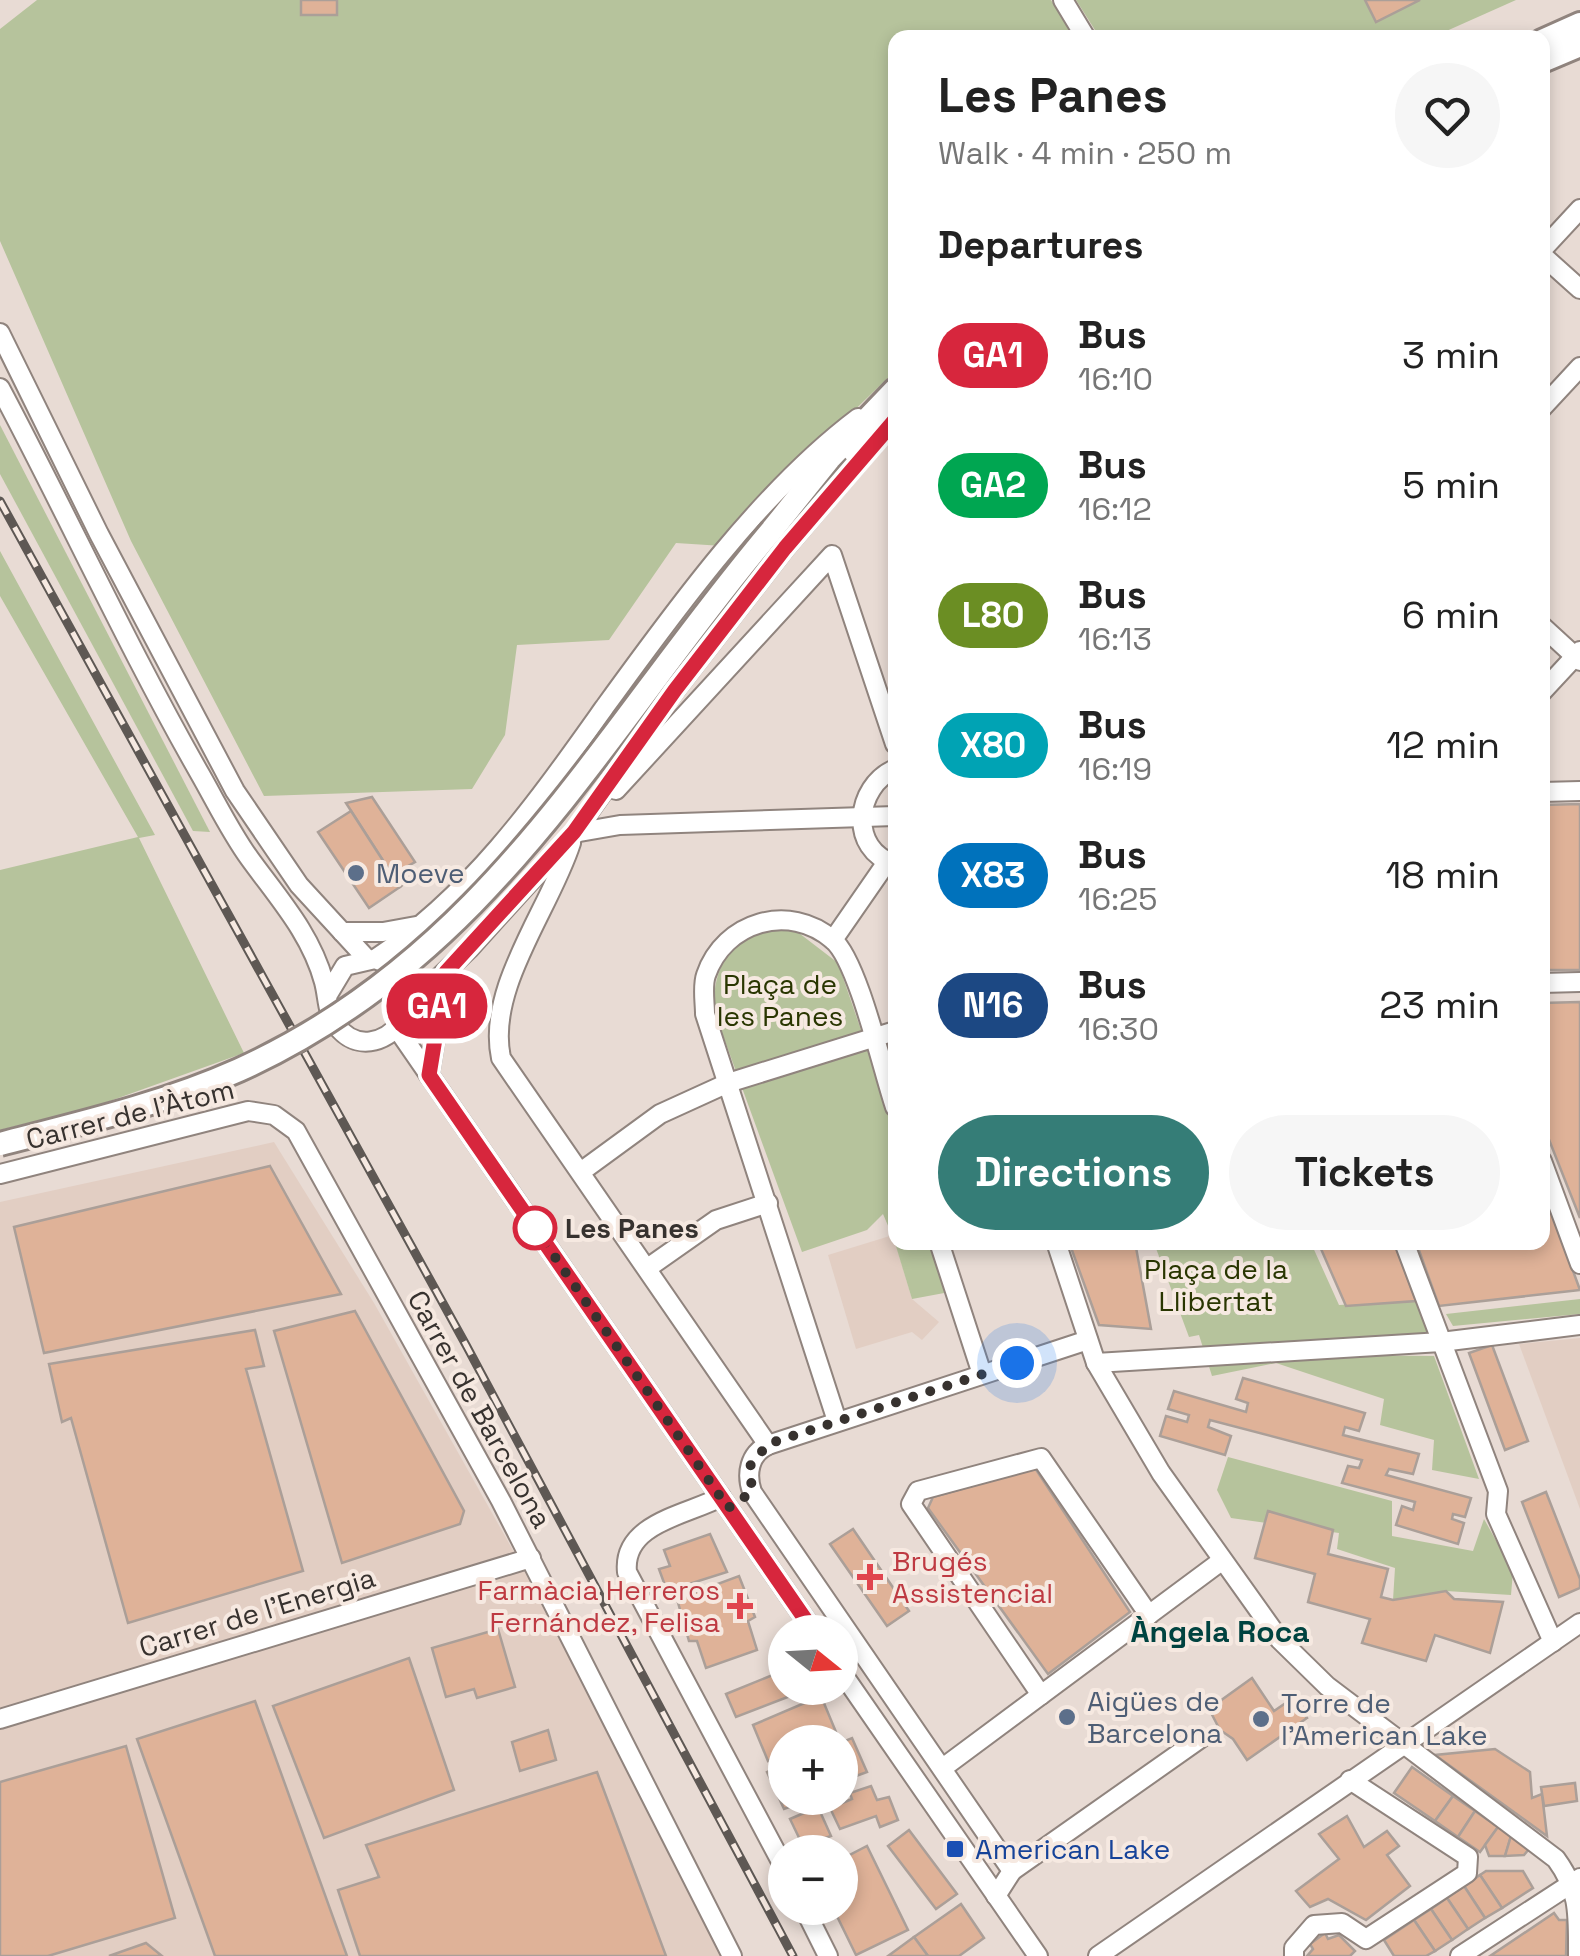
<!DOCTYPE html>
<html lang="en">
<head>
<meta charset="utf-8">
<style>
	:root { --surface:#fff; --page:#f6f6f6; --text:#222; --muted:#767676; --accent:#357d77 }
	body { margin:0; font-family:"Space Grotesk",sans-serif; background:var(--page); color:var(--text); height:100vh; display:flex; flex-direction:column; font-size:38px; white-space:nowrap }
	* { box-sizing:border-box; margin:0 }
	p { font-size:32px; color:var(--muted) }
	.icon { flex:none; width:55px; height:55px; fill:none; stroke:currentColor; stroke-width:2; stroke-linecap:round; stroke-linejoin:round }
	.map { position:relative; flex:1; overflow:hidden }
	.side { position:absolute; left:888px; top:30px; width:662px; height:1220px; display:flex; flex-direction:column; background:var(--surface); border-radius:20px; box-shadow:0 5px 15px #0003 }
	.side>* { flex:none }
	.badge { padding:0 20px; border-radius:32px; font-size:35px; line-height:65px }
	.needle { width:65px; rotate:108deg }
	.tools { position:absolute; left:768px; top:1615px; display:grid; gap:20px }
	.tools a { display:grid; place-items:center; width:90px; height:90px; border-radius:50%; background:var(--surface); box-shadow:0 5px 15px #0003; font-size:50px }
	.you { position:absolute; width:50px; height:50px; margin:-25px; border:8px solid #fff; border-radius:50%; background:#1a73e8; box-shadow:0 0 0 15px #1a73e833 }
	.map>.badge { position:absolute; translate:-50% -50%; box-shadow:0 0 0 5px #fff }
	h2 { padding:0 50px; font-size:38px; line-height:90px }
	.round { display:grid; place-items:center; flex:none; width:105px; height:105px; border-radius:52px; background:var(--page) }
	.overview { display:flex; align-items:center; justify-content:space-between; height:170px; padding:0 50px }
	h1 { font-size:48px; font-weight:600; line-height:75px }
	.primary-button { display:flex; gap:20px; margin-top:auto; padding:20px 50px }
	.primary-button a { flex:1; height:115px; border-radius:60px; background:var(--accent); color:#fff; font-size:40px; font-weight:600; line-height:115px; text-align:center }
	.primary-button a+a { background:var(--page); color:var(--text) }
	ul { padding:0; list-style:none }
	li { display:flex; align-items:center; gap:30px; height:130px; padding:0 50px }
	li div { flex:1 }
	li b { display:block; font-size:38px }
	li em { font-style:normal }
	li .badge { min-width:110px; font-weight:700; text-align:center }
	.map>svg:first-child { display:block }
</style>
</head>
<body>
<div class="map">
<svg width="1580" height="1956" viewBox="0 0 1580 1956">
	<rect width="100%" height="100%" fill="#e8dbd4"/>
	<!-- built -->
	<g fill="#e2cec3">
		<polygon points="274,1142 374,1303 741,1956 0,1956 0,1202"/>
		<polygon points="893,1235 912,1299 939,1322 922,1340 912,1332 856,1349 828,1255"/>
		<polygon points="1580,1338 1580,1509 1519,1344"/>
	</g>
	<!-- green -->
	<g fill="#b6c39c">
		<polygon points="37,0 1051,0 1073,37 895,38 895,371 808,455 723,546 676,543 609,640 517,645 505,735 472,789 264,796 131,541 0,241 0,29"/>
		<polygon points="1076,0 1516,0 1433,37 1100,38"/>
		<polygon points="0,425 210,832 193,831 0,474"/>
		<polygon points="0,551 155,835 139,838 244,1053 96,1106 0,1130 0,870 138,837 0,596"/>
		<path d="M770 928 795 930 838 963 895 1129V1242L883 1214 867 1230 802 1252 714 1011C713 966 728 944 770 928Z"/>
		<polygon points="895,1243 937,1243 955,1291 912,1299"/>
		<polygon points="1154,1243 1311,1243 1339,1305 1426,1300 1427,1332 1323,1355 1434,1356 1479,1479 1432,1470 1434,1440 1380,1425 1384,1399 1276,1363 1212,1376 1199,1335 1189,1337"/>
		<polygon points="1580,1299 1580,1314 1453,1326 1446,1314"/>
		<polygon points="1228,1457 1392,1501 1392,1536 1473,1551 1484,1519 1513,1571 1511,1595 1446,1591 1393,1600 1395,1568 1337,1549 1339,1533 1231,1518 1217,1490"/>
	</g>
	<!-- building -->
	<g fill="#dfb298" stroke="#ab9f98" stroke-width="2.5">
		<rect x="301" y="0" width="36" height="15"/>
		<polygon points="1365,0 1420,0 1376,22"/>
		<polygon points="372,797 415,862 401,870 409,880 400,887 346,803"/>
		<polygon points="1580,804 1580,970 1542,970 1542,805"/>
		<polygon points="351,811 400,887 369,908 318,832"/>
		<polygon points="1580,1002 1580,1218 1542,1122 1542,1003"/>
		<polygon points="270,1166 341,1294 44,1353 14,1227"/>
		<polygon points="1542,1186 1580,1290 1439,1306 1416,1242 1542,1242"/>
		<polygon points="1069,1242 1135,1242 1151,1329 1099,1325"/>
		<polygon points="1318,1242 1394,1242 1416,1301 1346,1306"/>
		<polygon points="355,1311 464,1511 460,1524 342,1563 274,1331"/>
		<polygon points="255,1330 264,1366 246,1369 303,1571 128,1623 71,1418 62,1422 49,1364"/>
		<polygon points="1492,1345 1528,1441 1505,1450 1469,1353"/>
		<polygon points="1243,1378 1365,1413 1359,1431 1345,1427 1343,1435 1419,1454 1413,1474 1389,1469 1386,1475 1471,1498 1465,1517 1453,1514 1452,1519 1464,1523 1458,1544 1396,1525 1402,1506 1413,1510 1415,1502 1342,1483 1348,1466 1359,1468 1362,1460 1210,1420 1208,1427 1231,1436 1225,1455 1160,1436 1166,1416 1187,1422 1189,1415 1168,1409 1174,1391 1246,1412 1248,1403 1236,1399"/>
		<polygon points="1035,1468 1130,1612 1048,1674 928,1508 933,1497"/>
		<polygon points="1546,1492 1580,1579 1580,1588 1559,1597 1522,1502"/>
		<polygon points="1268,1511 1333,1530 1328,1554 1388,1569 1381,1597 1393,1600 1446,1591 1454,1599 1503,1602 1490,1653 1435,1635 1426,1661 1362,1643 1370,1619 1308,1602 1315,1574 1255,1558"/>
		<polygon points="853,1529 909,1611 887,1626 830,1544"/>
		<polygon points="710,1534 727,1572 667,1591 659,1569 670,1566 664,1550"/>
		<polygon points="739,1576 755,1617 748,1621 757,1650 706,1668 697,1641 689,1641 677,1599"/>
		<polygon points="498,1629 515,1687 477,1698 474,1689 446,1697 432,1648"/>
		<polygon points="785,1650 785,1688 811,1688 736,1717 726,1694 780,1672 773,1655"/>
		<polygon points="409,1658 454,1790 324,1838 273,1706"/>
		<polygon points="1252,1678 1274,1711 1293,1698 1307,1718 1247,1760 1233,1739 1220,1730 1209,1709"/>
		<polygon points="821,1696 836,1732 811,1742 785,1742 785,1753 768,1761 753,1725"/>
		<polygon points="255,1701 347,1956 215,1956 137,1739"/>
		<polygon points="548,1730 556,1760 520,1771 512,1742"/>
		<polygon points="852,1738 867,1772 848,1779 840,1762 840,1743"/>
		<polygon points="126,1746 175,1918 48,1956 0,1956 0,1782"/>
		<polygon points="1495,1749 1530,1772 1532,1798 1542,1794 1547,1836 1435,1755"/>
		<polygon points="785,1763 785,1798 815,1798 784,1809 767,1772"/>
		<polygon points="1412,1767 1453,1796 1435,1821 1394,1793"/>
		<polygon points="597,1772 666,1956 360,1956 338,1890 379,1877 366,1845"/>
		<polygon points="1575,1783 1577,1801 1544,1806 1541,1787"/>
		<polygon points="871,1786 877,1800 889,1797 898,1820 880,1827 876,1816 840,1829 830,1808 852,1799 850,1793"/>
		<polygon points="1453,1796 1475,1811 1458,1837 1435,1821"/>
		<polygon points="818,1807 831,1836 803,1846 790,1819"/>
		<polygon points="1475,1811 1498,1827 1480,1852 1458,1837"/>
		<polygon points="1347,1816 1364,1847 1387,1831 1399,1846 1387,1855 1410,1886 1366,1920 1328,1899 1310,1907 1296,1891 1339,1859 1319,1834"/>
		<polygon points="1498,1827 1511,1836 1505,1856 1489,1856 1485,1845"/>
		<polygon points="909,1830 957,1894 936,1909 888,1846"/>
		<polygon points="1511,1836 1529,1849 1524,1855 1505,1856"/>
		<polygon points="867,1846 908,1930 856,1955 833,1908 840,1908 840,1860"/>
		<polygon points="1486,1871 1523,1871 1533,1888 1502,1908 1480,1875"/>
		<polygon points="1480,1875 1502,1908 1485,1918 1464,1886"/>
		<polygon points="1464,1886 1485,1918 1468,1929 1447,1898"/>
		<polygon points="1447,1898 1468,1929 1452,1940 1431,1909"/>
		<polygon points="961,1904 984,1938 959,1956 928,1956 914,1937"/>
		<polygon points="1431,1909 1452,1940 1435,1951 1414,1920"/>
		<polygon points="1554,1913 1559,1920 1567,1920 1566,1956 1490,1956"/>
		<polygon points="1414,1920 1435,1951 1426,1956 1394,1956 1384,1940"/>
		<polygon points="1325,1933 1328,1939 1339,1935 1355,1951 1350,1956 1307,1956 1313,1949 1310,1944"/>
		<polygon points="914,1937 928,1956 888,1956"/>
		<polygon points="146,1943 162,1956 109,1956"/>
	</g>
	<g fill="none" stroke-linecap="round" stroke-linejoin="round">
		<!-- minor casing -->
		<g stroke="#90847e" stroke-width="22">
			<g id="minor">
				<polyline points="1063,0 1086,38"/>
				<polyline points="1542,250 1580,209"/>
				<polyline points="1542,255 1580,289"/>
				<polyline points="0,333 99,534 235,791 299,885 367,959"/>
				<path d="M0 388C68 516 128 648 200 774 216 802 231 833 250 859 279 899 311 934 324 982 328 997 327 1013 336 1025 376 1079 455 987 375 959L345 966 327 996"/>
				<polyline points="1542,408 1580,367"/>
				<polyline points="1542,626 1580,661"/>
				<polyline points="1542,692 1580,651"/>
				<path d="M895 769C855 786 848 850 895 864"/>
				<polyline points="616,790 832,555 895,744"/>
				<polyline points="1542,792 1580,791"/>
				<polyline points="574,833 620,825 895,816"/>
				<path d="M571 843C550 909 486 988 501 1058L768 1445"/>
				<polyline points="342,932 383,932 416,926"/>
				<polyline points="833,940 887,862"/>
				<path d="M375 959C473 894 537 802 604 708 675 610 761 491 858 418"/>
				<polyline points="1542,983 1580,982"/>
				<polyline points="409,1006 469,949 574,833 675,690 785,548 873,445"/>
				<polyline points="398,1030 814,1632"/>
				<polyline points="429,1075 446,972"/>
				<polyline points="1542,1161 1580,1264"/>
				<polyline points="582,1171 660,1114 728,1083 895,1031"/>
				<polyline points="0,1174 248,1111 274,1115 296,1131 501,1501 732,1956"/>
				<polyline points="939,1242 982,1374"/>
				<path d="M1056 1242 1096 1363 1161 1473 1280 1640 1327 1686 1556 1859C1580 1892 1578 1914 1578 1956"/>
				<polyline points="1404,1242 1498,1491 1496,1514 1553,1642"/>
				<polyline points="649,1267 716,1220 768,1203"/>
				<polyline points="1096,1363 1441,1342 1580,1325"/>
				<path d="M837 1421 705 1014C705 1002 702 986 706 975 724 922 789 902 833 940 858 961 883 1072 895 1107"/>
				<path d="M721 1497C687 1515 622 1523 627 1572L785 1869"/>
				<polyline points="840,1670 1038,1956"/>
				<polyline points="1041,1695 911,1504 918,1491 1041,1458 1149,1615"/>
				<polyline points="0,1719 531,1558"/>
				<polyline points="944,1767 1220,1562"/>
				<polyline points="1012,1871 1201,1738"/>
				<path d="M996 1896 1012 1871 752 1492C746 1474 749 1454 768 1445L1088 1340"/>
				<polyline points="804,1908 828,1956"/>
				<polyline points="1098,1956 1580,1623"/>
				<polyline points="1294,1956 1294,1948 1314,1925 1342,1923 1366,1939 1467,1873 1468,1857 1350,1780"/>
				<polyline points="1460,1956 1580,1878"/>
			</g>
		</g>
		<!-- major casing -->
		<g stroke="#90847e" stroke-width="28">
			<g id="major">
				<polyline points="1542,41 1580,24"/>
				<polyline points="1542,61 1580,45"/>
				<polyline points="854,451 895,417"/>
				<polyline points="772,530 829,459 895,390"/>
			</g>
		</g>
		<!-- minor -->
		<use href="#minor" stroke="#fff" stroke-width="18"/>
		<!-- major -->
		<use href="#major" stroke="#fff" stroke-width="22"/>
		<!-- rail casing -->
		<g stroke="#5e5854" stroke-width="9">
			<polyline id="rail" points="0,501 466,1345 793,1956"/>
		</g>
		<!-- rail -->
		<use href="#rail" stroke="#f6e9e1" stroke-width="5" stroke-dasharray="15" stroke-linecap="butt"/>
		<!-- major-bridge casing -->
		<g stroke="#90847e" stroke-width="28" stroke-linecap="butt">
			<path id="major-bridge" d="M0 1144C81 1123 163 1104 239 1070 493 955 601 732 772 530"/>
		</g>
		<!-- major-bridge -->
		<use href="#major-bridge" stroke="#fff" stroke-width="22"/>
	</g>
	<g fill="none" stroke-linecap="round" stroke-linejoin="round">
		<!-- line casing -->
		<g stroke="#fff" stroke-width="22">
			<polyline id="line" points="814,1632 429,1075 446,972 574,832 675,690 785,548 895,420"/>
		</g>
		<!-- line -->
		<use href="#line" stroke="#d7263d" stroke-width="15"/>
		<!-- walk -->
		<polyline stroke="#37322f" stroke-width="10" stroke-dasharray="0 18" points="535,1228 728,1508 752,1492 750,1466 768,1444 1017,1363"/>
	</g>
	<!-- markers -->
	<g fill="#5c6f8a" stroke="#f6e9e1" stroke-width="4">
		<circle cx="356" cy="873" r="10"/>
		<circle cx="1067" cy="1717" r="10"/>
		<circle cx="1261" cy="1719" r="10"/>
	</g>
	<circle fill="#fff" stroke="#d7263d" stroke-width="5" cx="535" cy="1228" r="20"/>
	<g fill="#e0444e" stroke="#f6e9e1" stroke-width="4">
		<path d="M865 1562h10v10h10v10h-10v10h-10v-10h-10v-10h10z"/>
		<path d="M735 1591h10v10h10v10h-10v10h-10v-10h-10v-10h10z"/>
	</g>
	<rect fill="#1a4fb4" stroke="#f6e9e1" stroke-width="4" x="945" y="1839" width="20" height="20" rx="5"/>
	<g text-anchor="middle" stroke-width="8" stroke-linejoin="round" paint-order="stroke">
		<!-- service labels -->
		<g font-size="28" fill="#4e5e75" stroke="#f6e9e1" text-anchor="start">
			<text x="376" y="883">Moeve</text>
			<text x="1087" y="1711">Aigües de<tspan x="1087" dy="32">Barcelona</tspan></text>
			<text x="1281" y="1713">Torre de<tspan x="1281" dy="32">l'American Lake</tspan></text>
		</g>
		<!-- park labels -->
		<g font-size="28" fill="#293601" stroke="#f6e9e1">
			<text x="780" y="994">Plaça de<tspan x="780" dy="32">les Panes</tspan></text>
			<text x="1216" y="1279">Plaça de la<tspan x="1216" dy="32">Llibertat</tspan></text>
		</g>
		<!-- street labels -->
		<g font-size="28" fill="#37322f" stroke="#f6e9e1">
			<text transform="translate(130 1114) rotate(-14)" y="10">Carrer de l'Àtom</text>
			<text transform="translate(480 1409) rotate(61)" y="10">Carrer de Barcelona</text>
			<text transform="translate(257 1612) rotate(-17)" y="10">Carrer de l'Energia</text>
		</g>
		<!-- stop labels -->
		<g font-size="28" font-weight="bold" fill="#37322f" stroke="#f6e9e1" text-anchor="start">
			<text x="565" y="1238">Les Panes</text>
		</g>
		<!-- health labels -->
		<g font-size="28" fill="#be3a42" stroke="#f6e9e1" text-anchor="start">
			<text x="892" y="1571">Brugés<tspan x="892" dy="32">Assistencial</tspan></text>
			<text x="720" y="1600" text-anchor="end">Farmàcia Herreros<tspan x="720" dy="32">Fernández, Felisa</tspan></text>
		</g>
		<!-- transit labels -->
		<g font-size="28" fill="#164399" stroke="#f6e9e1" text-anchor="start">
			<text x="975" y="1859">American Lake</text>
		</g>
		<!-- neighbourhood labels -->
		<g font-size="30" font-weight="bold" fill="#004340" stroke="#f6e9e1">
			<text x="1220" y="1642">Àngela Roca</text>
		</g>
	</g>
</svg>
<div class="tools">
<a><svg class="needle" viewBox="-14 -14 28 28"><path d="M0-13l5 13h-10z" fill="#e53935"/><path d="M0 13l5-13h-10z" fill="#767676"/></svg></a>
<a>+</a>
<a>−</a>
</div>
<div class="you" style="left:1017px;top:1363px"></div>
<b class="badge" style="left:437px;top:1006px;background:#d7263d;color:#fff">GA1</b>
<section class="side">
<div class="overview"><div><h1>Les Panes</h1><p>Walk · 4 min · 250 m</p></div><a class="round"><svg class="icon" aria-label="heart" viewBox="0 0 24 24"><path d="M12 20l-8-8c-3-5 5-10 8-4 3-6 11-1 8 4z"/></svg></a></div>
<h2>Departures</h2>
<ul>
<li><span class="badge" style="background:#d7263d;color:#fff">GA1</span><div><b>Bus</b><p>16:10</p></div><em>3 min</em></li>
<li><span class="badge" style="background:#00a651;color:#fff">GA2</span><div><b>Bus</b><p>16:12</p></div><em>5 min</em></li>
<li><span class="badge" style="background:#6b8e23;color:#fff">L80</span><div><b>Bus</b><p>16:13</p></div><em>6 min</em></li>
<li><span class="badge" style="background:#00a3b4;color:#fff">X80</span><div><b>Bus</b><p>16:19</p></div><em>12 min</em></li>
<li><span class="badge" style="background:#0072bc;color:#fff">X83</span><div><b>Bus</b><p>16:25</p></div><em>18 min</em></li>
<li><span class="badge" style="background:#1c4883;color:#fff">N16</span><div><b>Bus</b><p>16:30</p></div><em>23 min</em></li>
</ul>
<div class="primary-button"><a>Directions</a><a>Tickets</a></div>
</section>
</div>
</body>
</html>
